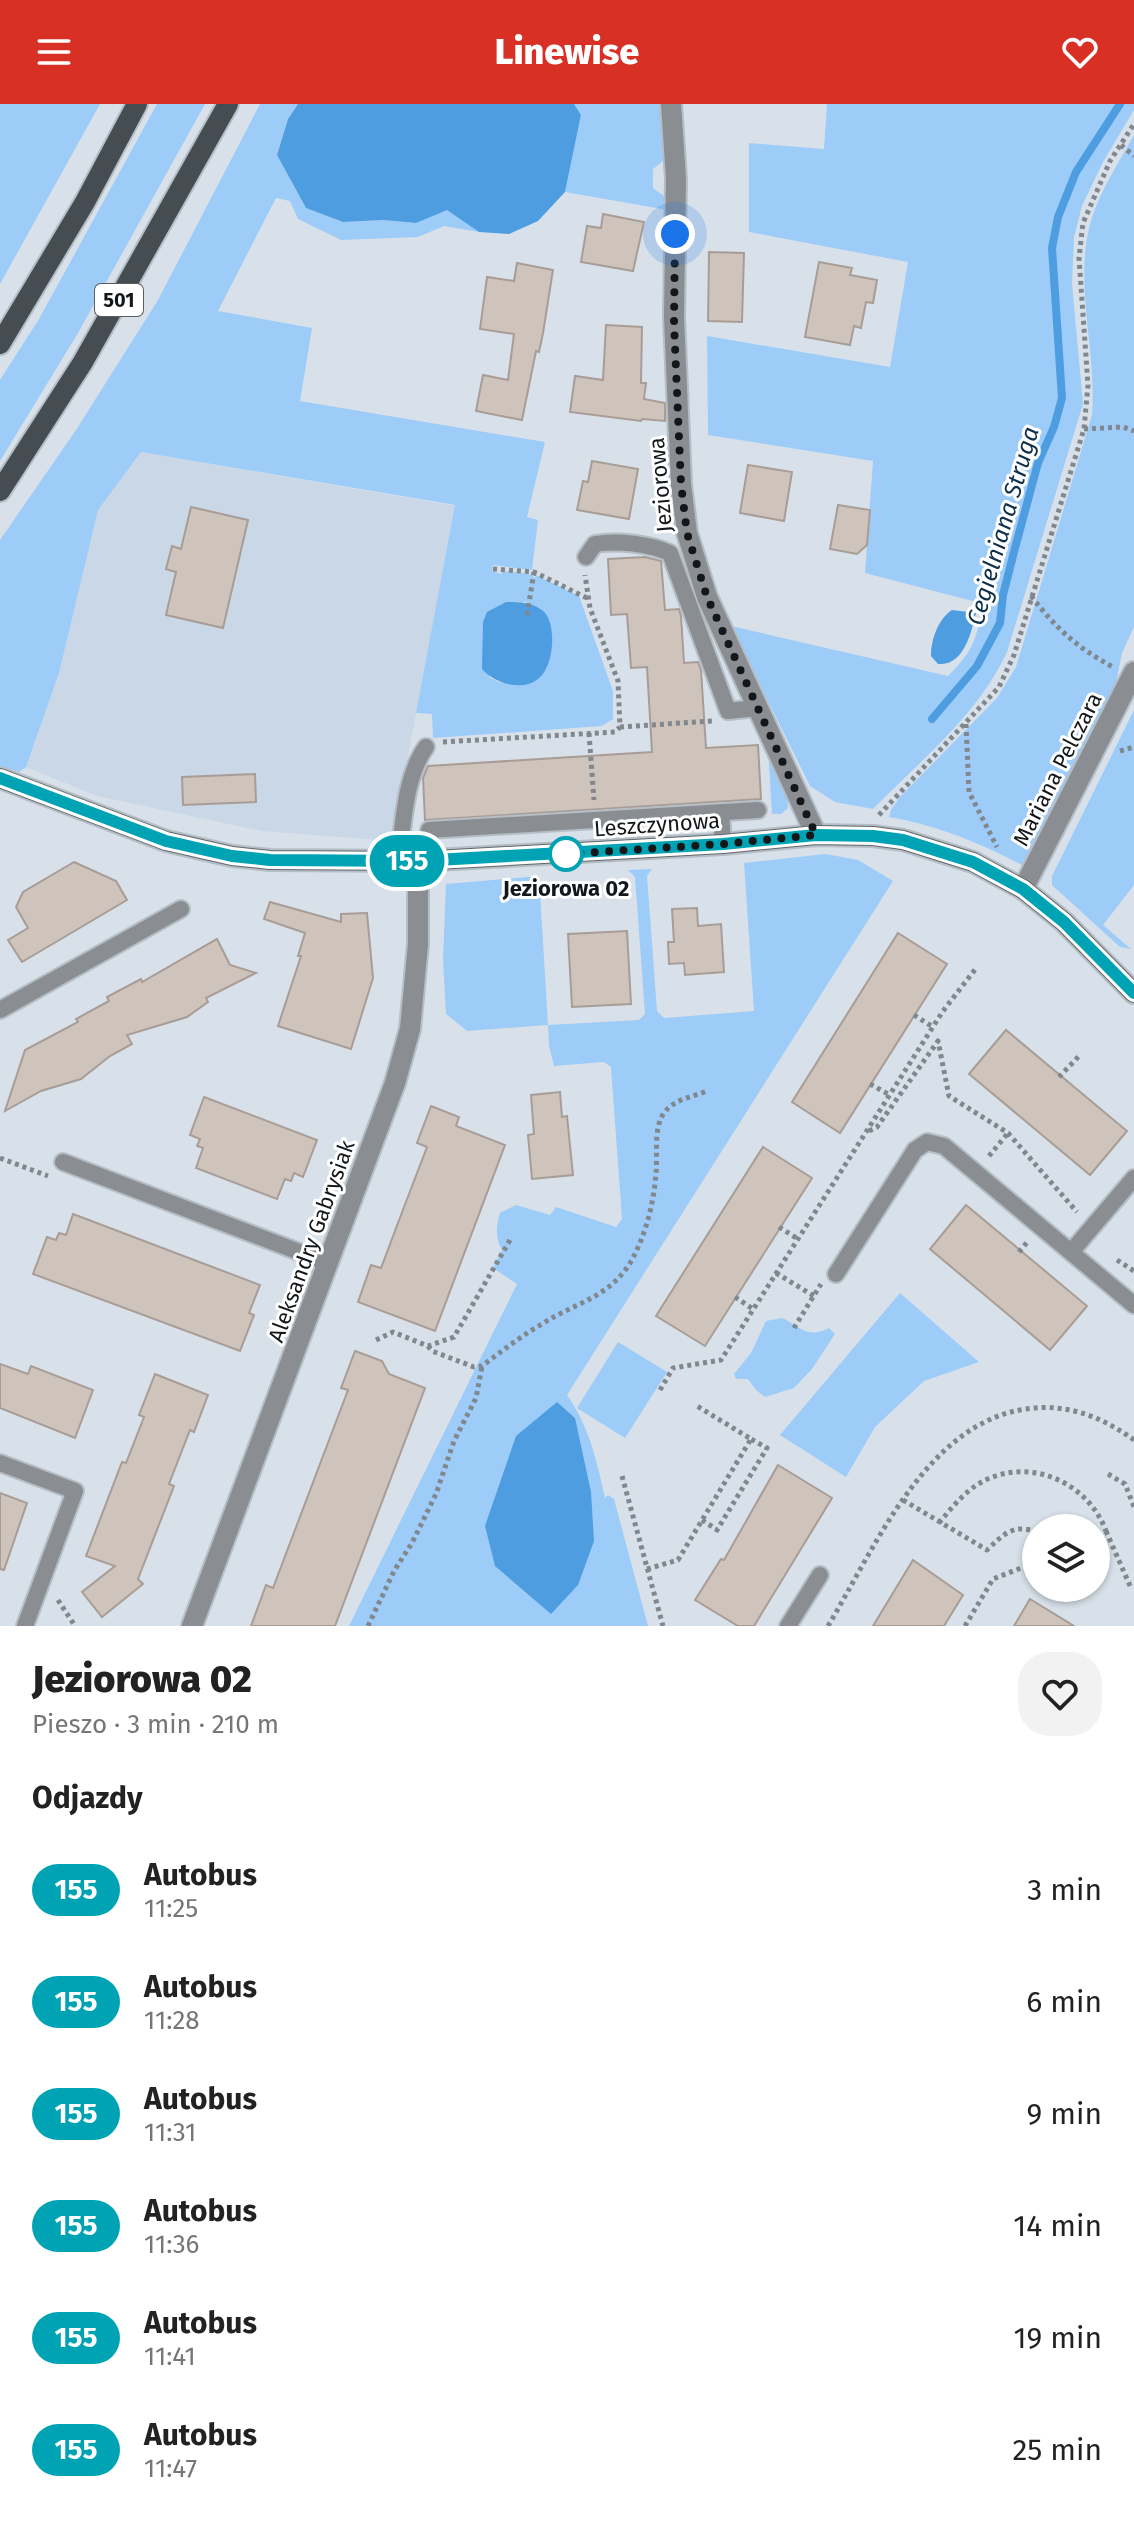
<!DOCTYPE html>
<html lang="pl">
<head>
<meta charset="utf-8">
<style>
	:root { --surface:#fff; --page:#f2f2f2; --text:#222; --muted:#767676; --accent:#d93025 }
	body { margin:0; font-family:"Fira Sans",sans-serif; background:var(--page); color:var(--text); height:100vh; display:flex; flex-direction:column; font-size:30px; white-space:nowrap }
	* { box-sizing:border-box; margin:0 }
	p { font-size:26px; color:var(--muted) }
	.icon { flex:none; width:44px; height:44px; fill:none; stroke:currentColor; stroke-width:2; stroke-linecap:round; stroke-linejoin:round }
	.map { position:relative; height:1522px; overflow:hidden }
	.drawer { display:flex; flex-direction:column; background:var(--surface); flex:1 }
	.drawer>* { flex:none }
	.badge { padding:0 16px; border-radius:26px; font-size:28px; line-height:52px }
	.buttons { position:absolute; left:1022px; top:1410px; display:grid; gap:16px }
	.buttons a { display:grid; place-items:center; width:88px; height:88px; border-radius:50%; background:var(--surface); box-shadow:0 2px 6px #0004; font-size:40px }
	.you { position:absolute; width:40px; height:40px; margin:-20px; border:6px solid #fff; border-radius:50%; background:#1a73e8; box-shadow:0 0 0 12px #1a73e833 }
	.map>.badge { position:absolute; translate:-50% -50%; box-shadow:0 0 0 4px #fff }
	h2 { padding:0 32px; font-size:30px; line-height:72px }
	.round { display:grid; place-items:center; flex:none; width:84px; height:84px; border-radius:32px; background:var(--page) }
	.summary { display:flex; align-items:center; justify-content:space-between; height:136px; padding:0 32px }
	h1 { font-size:38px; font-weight:800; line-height:60px }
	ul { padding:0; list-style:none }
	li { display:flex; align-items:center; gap:24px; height:112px; padding:0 32px }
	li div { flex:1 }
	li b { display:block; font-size:30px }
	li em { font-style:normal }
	li .badge { min-width:88px; font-weight:700; text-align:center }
	header { display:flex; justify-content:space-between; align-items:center; height:104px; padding:0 32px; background:var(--accent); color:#fff; font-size:36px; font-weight:800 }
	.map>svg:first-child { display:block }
</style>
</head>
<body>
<header><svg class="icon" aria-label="menu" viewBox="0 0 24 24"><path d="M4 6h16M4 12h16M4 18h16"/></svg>Linewise<svg class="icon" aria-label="heart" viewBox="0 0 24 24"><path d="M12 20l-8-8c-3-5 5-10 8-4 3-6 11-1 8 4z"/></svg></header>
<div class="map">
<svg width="1134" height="1522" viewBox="0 0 1134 1522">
	<rect width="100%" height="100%" fill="#d8e1ea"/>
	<!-- built -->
	<polygon fill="#c9d7e6" points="141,348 455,402 392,737 262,727 97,692 26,663 59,569 98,406"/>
	<!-- green -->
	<g fill="#9dccf8" fill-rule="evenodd">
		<polygon points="0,0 100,0 0,180"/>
		<polygon points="157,0 205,0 78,229 0,357 0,276 39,215"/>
		<path d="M260 0H298L288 15 277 51 306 104 343 118 383 116 416 119 447 105 479 128 444 122 418 133 341 136 298 115 290 97 276 94 218 207 312 224 300 297 545 338 527 413 538 416 532 466 493 461 492 467 501 470 503 467 530 470 535 474 536 471 579 492 613 587V615L602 622 433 634 432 610 416 609 455 401 141 348 98 406 59 569 26 663 19 668 0 662V436L76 326 158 196ZM506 498H526L541 505 521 581 499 578 489 573Z"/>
		<polygon points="574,0 666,0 668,53 653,65 653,84 668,95 668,106 565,88 581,11"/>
		<path d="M827 0H1134V6L1103 58 1082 102 1074 133 1072 180 1083 300 1007 548C978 611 921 656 873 705L835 698 810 682 731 522 948 572C975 545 975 536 984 500L865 469 873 357 708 331 707 232 890 263 908 158 749 128V39L824 45Z"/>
		<path d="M1134 31V523L1122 549 1115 584 1022 761C980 739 937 721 889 713L891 706 900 693 997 594 1016 563 1092 311C1097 248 1074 182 1090 120 1099 88 1118 60 1134 31Z"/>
		<polygon points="1134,606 1134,781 1103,821 1131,845 1120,843 1052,781 1052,772"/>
		<polygon points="768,643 787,693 788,704 781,710 772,710"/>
		<path d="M826 750 858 756 893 777 567 1291C589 1322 597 1357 605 1394L608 1391 614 1395 648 1522H349L517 1180 493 1164 502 1146C495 1135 496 1121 500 1109L516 1101 550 1111 556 1103 616 1123 622 1115 611 963 604 958 554 962 549 942 548 921 467 927 446 910 443 855 446 780 539 772 548 921 639 916 645 910 635 773 628 766 652 765 647 772 657 907 664 914 754 907 744 759Z"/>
		<polygon points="900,1189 979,1258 924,1277 875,1323 846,1373 780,1331"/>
		<path d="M782 1214C799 1221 806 1236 829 1224L835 1230 812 1265 794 1284 765 1293 756 1286 748 1275H736L734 1270 751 1249 766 1217Z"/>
		<polygon points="618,1238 667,1268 625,1334 577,1304"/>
	</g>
	<!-- water -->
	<g fill="#4e9de0">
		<polygon points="298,0 574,0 581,11 565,88 538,117 509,130 479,128 447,106 416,119 383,116 343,118 306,104 277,51 288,15"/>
		<path d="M506 498C520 498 531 498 542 506 558 518 554 564 538 575 522 588 494 579 482 565L483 518 487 508Z"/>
		<path d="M952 506 976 509C971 529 964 562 938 560L931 552C931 536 938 515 952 506Z"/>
		<polygon points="557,1298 575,1314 591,1388 594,1437 578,1481 551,1510 495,1462 485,1422 516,1332"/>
	</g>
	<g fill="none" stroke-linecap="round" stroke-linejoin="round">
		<!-- stream -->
		<polyline stroke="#4e9de0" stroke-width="8" points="932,615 977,562 1000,519 1003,491 1015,444 1038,359 1054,323 1062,294 1052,144 1058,113 1076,68 1120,0"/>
	</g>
	<!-- building -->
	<g fill="#cec4bc" stroke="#a89d96" stroke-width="2">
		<polygon points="603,110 644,118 633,167 581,158 587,122 601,124"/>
		<polygon points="709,148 744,149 742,218 708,217"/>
		<polygon points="819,158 852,164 850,171 877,176 873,199 866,198 861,224 854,222 850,241 805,233"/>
		<polygon points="517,159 553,166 543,229 539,248 536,247 522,316 476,307 483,271 508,276 514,230 480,225 487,173 514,177"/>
		<polygon points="606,221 642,223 641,279 646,279 644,295 665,299 665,317 642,315 641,317 570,308 575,272 603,276"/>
		<polygon points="592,357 638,365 629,415 577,406 583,377 588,378"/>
		<polygon points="748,361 792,368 784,417 740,409"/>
		<polygon points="838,401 870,406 867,441 857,450 830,445"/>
		<polygon points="191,403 248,416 223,524 166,511 176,468 166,465 172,442 181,445"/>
		<polygon points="645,453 661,457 665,506 679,505 681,512 684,559 698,558 701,566 706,644 758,641 761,695 425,716 423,674 428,662 652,648 647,563 631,564 627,510 611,511 608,455"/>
		<polygon points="255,670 256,698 183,701 182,673"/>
		<polygon points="74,758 116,777 127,796 22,858 8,836 28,824 16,803 23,788"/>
		<polygon points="270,798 341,818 341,810 367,809 373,874 351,945 278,922 301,852 298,852 305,829 264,815"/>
		<polygon points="697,804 698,822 721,820 724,868 685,871 684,859 669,860 668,838 674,838 672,805"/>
		<polygon points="627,827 631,900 572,903 568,830"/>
		<polygon points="898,829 947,860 840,1029 792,998"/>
		<polygon points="217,835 230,861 256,869 206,894 208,898 187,913 127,931 132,940 110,952 81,975 41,987 5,1007 25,946 78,918 76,915 109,897 107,893 141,875 142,878"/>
		<polygon points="1006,926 1127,1027 1090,1071 969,970"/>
		<polygon points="560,988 562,1013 567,1012 573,1071 532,1075 528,1031 534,1030 531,991"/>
		<polygon points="204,993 317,1036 303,1073 294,1069 291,1077 285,1075 277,1095 196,1064 203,1044 197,1042 200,1035 190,1031"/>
		<polygon points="431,1002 459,1013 456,1022 505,1041 435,1227 358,1198 371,1161 381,1164 404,1103 427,1043 417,1039"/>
		<polygon points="763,1043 812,1074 705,1242 656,1212"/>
		<polygon points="966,1101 1087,1202 1050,1246 930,1145"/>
		<polygon points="73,1110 260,1181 249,1209 254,1211 240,1247 33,1170 47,1133 56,1136 59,1129 66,1131"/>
		<polygon points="355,1247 382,1257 389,1270 425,1284 335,1522 251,1522 266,1481 273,1484 348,1286 341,1284"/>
		<polygon points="0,1260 28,1270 31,1262 93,1286 75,1334 0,1304"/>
		<polygon points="155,1270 208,1291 194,1328 190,1326 169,1380 174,1382 138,1475 143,1480 102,1513 82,1488 115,1462 86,1452 122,1358 126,1359 144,1313 139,1311"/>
		<polygon points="778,1361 832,1394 754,1522 738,1522 695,1496 721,1455 724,1456"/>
		<polygon points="0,1389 27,1399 4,1466 0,1465"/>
		<polygon points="913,1456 963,1491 944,1522 873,1522"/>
		<polygon points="1030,1495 1074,1522 1014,1522"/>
	</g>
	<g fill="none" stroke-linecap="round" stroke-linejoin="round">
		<!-- lane casing -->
		<g stroke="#b5bdc5" stroke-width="20">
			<g id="lane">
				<path d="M586 453 595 440C617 436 650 440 670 449L728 607 757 604"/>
				<polyline points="721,708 723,740"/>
				<polyline points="429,726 758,706"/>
				<path d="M398 757C404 720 404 674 426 643"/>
				<polyline points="0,906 181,805"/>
				<polyline points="63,1058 328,1159"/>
				<polyline points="1071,1148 1134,1074"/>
				<polyline points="836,1170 915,1046 927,1038 944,1042 1134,1201"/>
				<polyline points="0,1359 75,1387 25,1522"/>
				<polyline points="788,1522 820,1471"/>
			</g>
		</g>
		<!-- street casing -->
		<g stroke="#b5bdc5" stroke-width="24">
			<g id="street">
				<polyline points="671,0 676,75 674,213 681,380 687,429 707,493 816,731"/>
				<polyline points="1023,785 1134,568"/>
				<polyline points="192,1522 395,979 410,925 418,840 418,757"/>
			</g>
		</g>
		<!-- secondary casing -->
		<g stroke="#b5bdc5" stroke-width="24">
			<polyline id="secondary" points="0,674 166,737 232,752 270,756 418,757 723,740 816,731 873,732 903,736 973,758 1023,785 1064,818 1134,889"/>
		</g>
		<!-- primary casing -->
		<g stroke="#b5bdc5" stroke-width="24">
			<g id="primary">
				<polyline points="0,240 85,98 137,0"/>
				<polyline points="0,387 83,258 228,0"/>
			</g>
		</g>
		<!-- path -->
		<g stroke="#80878d" stroke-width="5" stroke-dasharray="4 4" stroke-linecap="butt">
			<polyline points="1121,41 1134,52"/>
			<polyline points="1084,325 1123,323 1134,327"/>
			<polyline points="493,465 534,468 587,494"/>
			<path d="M1031 492C1057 525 1076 543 1113 563"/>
			<polyline points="527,511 534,468"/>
			<polyline points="966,620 969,688 997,743"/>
			<polyline points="620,623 712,617"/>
			<polyline points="589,629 594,696"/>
			<polyline points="443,638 615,628 620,623 618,577 590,504 585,471"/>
			<polyline points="1120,647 1134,643"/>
			<polyline points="879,711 999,583 1014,551 1084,325 1088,281 1079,154 1083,119 1110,57 1134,20"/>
			<polyline points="914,911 933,923"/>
			<polyline points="1059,973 1080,951"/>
			<polyline points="870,980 890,991"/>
			<polyline points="869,1027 877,1023 938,937 949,992 1008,1029 1077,1108"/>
			<polyline points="989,1052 1008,1029"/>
			<polyline points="0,1054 48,1072"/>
			<polyline points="779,1123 798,1135"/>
			<polyline points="1019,1148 1028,1137"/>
			<polyline points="1117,1156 1134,1167"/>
			<polyline points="776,1169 814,1192"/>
			<polyline points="735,1193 753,1205"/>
			<polyline points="794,1224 821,1180"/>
			<polyline points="376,1236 393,1228 428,1242 454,1233 510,1136"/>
			<path d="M428 1242 432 1247 474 1263 482 1262C502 1247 521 1232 542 1220 578 1197 613 1193 634 1152 647 1126 654 1097 656 1069 658 1051 653 1024 664 1009 674 995 692 993 707 987"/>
			<polyline points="660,1286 673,1264 721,1256 943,907 977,863"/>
			<polyline points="1108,1370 1125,1380 1134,1403"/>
			<polyline points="622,1372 663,1522"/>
			<path d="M903 1396 987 1446C1003 1431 1013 1419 1036 1428"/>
			<polyline points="702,1416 717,1426 767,1344 751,1335"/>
			<path d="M939 1419C954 1401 968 1383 990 1374 1036 1355 1089 1381 1106 1427L1096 1432"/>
			<polyline points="1106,1427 1131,1484"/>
			<polyline points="647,1465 678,1456 751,1335 697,1302"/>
			<polyline points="58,1496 75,1522"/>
			<polyline points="368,1522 394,1467 412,1439 436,1390 454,1337 476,1294 482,1262"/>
			<path d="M828 1522C875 1444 926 1319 1026 1305 1066 1299 1101 1312 1134 1336"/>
			<polyline points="965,1522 993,1475 1036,1458"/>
		</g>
		<!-- lane -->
		<use href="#lane" stroke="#8a8e92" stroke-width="16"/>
		<!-- street -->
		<use href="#street" stroke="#8a8e92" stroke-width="20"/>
		<!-- secondary -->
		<use href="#secondary" stroke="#62676c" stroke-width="20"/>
		<!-- primary -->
		<use href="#primary" stroke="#454c52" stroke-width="20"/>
	</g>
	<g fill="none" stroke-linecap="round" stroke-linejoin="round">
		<!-- line casing -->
		<g stroke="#fff" stroke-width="18">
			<polyline id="line" points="0,674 166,737 232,752 270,756 418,757 723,740 816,731 873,732 903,736 973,758 1023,785 1064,818 1134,889"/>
		</g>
		<!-- line -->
		<use href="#line" stroke="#00a3b4" stroke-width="12"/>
		<!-- walk -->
		<polyline stroke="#14171a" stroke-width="8" stroke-dasharray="0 14.4" points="566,750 723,740 816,731 707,493 687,429 681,380 674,219 675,130"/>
	</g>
	<!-- markers -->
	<circle fill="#fff" stroke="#00a3b4" stroke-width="4" cx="566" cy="750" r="16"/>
	<g text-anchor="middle" stroke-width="6" stroke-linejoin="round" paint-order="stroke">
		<!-- shield labels -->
		<rect fill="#fff" stroke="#5a5d5f" stroke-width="2" x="95" y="180" width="48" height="32" rx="6"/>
		<g font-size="20" font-weight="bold" fill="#14171a">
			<text x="119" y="203">501</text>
		</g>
		<!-- street labels -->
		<g font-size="22" fill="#14171a" stroke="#fff">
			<text transform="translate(660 381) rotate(-95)" y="8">Jeziorowa</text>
			<text transform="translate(1057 665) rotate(-63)" y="8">Mariana Pelczara</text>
			<text transform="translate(657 720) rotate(-4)" y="8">Leszczynowa</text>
			<text transform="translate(311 1137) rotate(-70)" y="8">Aleksandry Gabrysiak</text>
		</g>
		<!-- stop labels -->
		<g font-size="22" font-weight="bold" fill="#14171a" stroke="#fff">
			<text x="566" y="792">Jeziorowa 02</text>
		</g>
		<!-- water labels -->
		<g font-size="24" font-style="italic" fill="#0f304b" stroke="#fff">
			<text transform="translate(1003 422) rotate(-74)" y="8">Cegielniana Struga</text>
		</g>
	</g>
</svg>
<div class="buttons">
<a><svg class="icon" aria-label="layers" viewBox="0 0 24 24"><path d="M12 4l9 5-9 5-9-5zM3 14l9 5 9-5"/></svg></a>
</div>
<div class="you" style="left:675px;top:130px"></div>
<b class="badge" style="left:407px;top:757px;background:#00a3b4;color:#fff">155</b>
</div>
<section class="drawer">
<div class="summary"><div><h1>Jeziorowa 02</h1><p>Pieszo · 3 min · 210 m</p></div><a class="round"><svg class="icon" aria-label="heart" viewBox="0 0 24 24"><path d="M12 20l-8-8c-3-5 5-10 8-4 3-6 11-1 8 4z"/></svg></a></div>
<h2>Odjazdy</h2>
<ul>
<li><span class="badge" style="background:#00a3b4;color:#fff">155</span><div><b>Autobus</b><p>11:25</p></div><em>3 min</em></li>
<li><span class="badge" style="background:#00a3b4;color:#fff">155</span><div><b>Autobus</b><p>11:28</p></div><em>6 min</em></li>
<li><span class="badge" style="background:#00a3b4;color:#fff">155</span><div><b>Autobus</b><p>11:31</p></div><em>9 min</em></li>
<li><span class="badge" style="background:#00a3b4;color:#fff">155</span><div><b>Autobus</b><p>11:36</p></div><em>14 min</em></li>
<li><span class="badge" style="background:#00a3b4;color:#fff">155</span><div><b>Autobus</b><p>11:41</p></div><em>19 min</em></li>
<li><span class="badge" style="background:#00a3b4;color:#fff">155</span><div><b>Autobus</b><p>11:47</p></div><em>25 min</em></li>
</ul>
</section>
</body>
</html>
